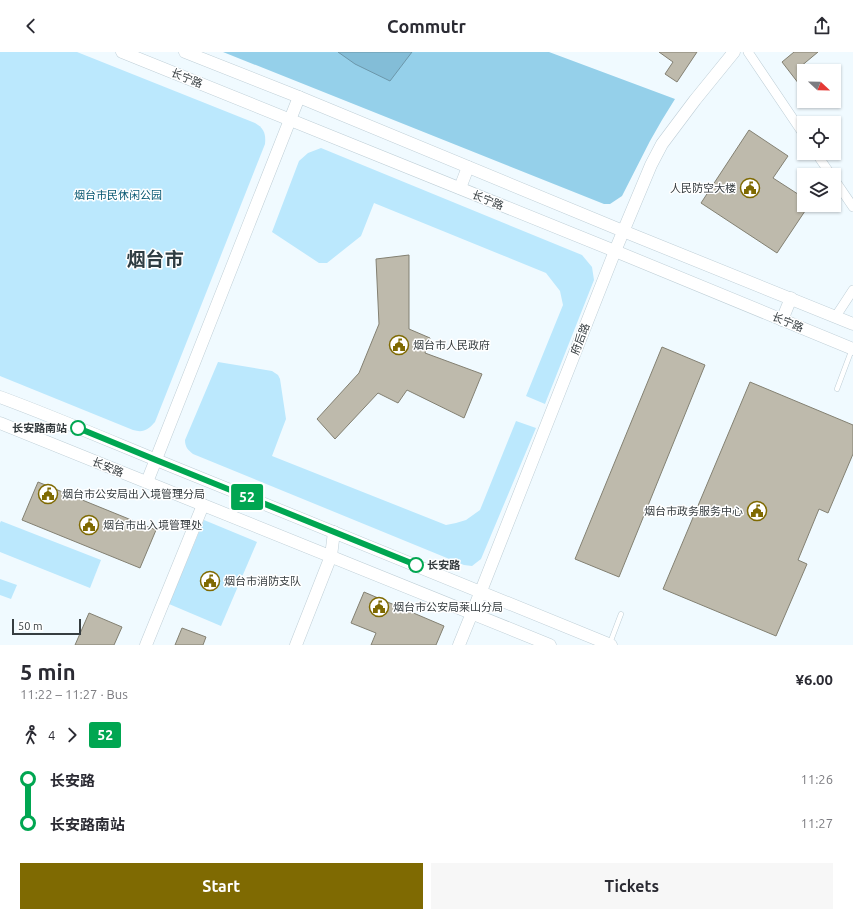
<!DOCTYPE html>
<html lang="en">
<head>
<meta charset="utf-8">
<style>
	:root { --surface:#fff; --page:#f7f7f7; --text:#2b2b33; --muted:#7c7c81; --accent:#7f6a02 }
	body { margin:0; font-family:Ubuntu,"Noto Sans SC",sans-serif; background:var(--page); color:var(--text); height:100vh; display:flex; flex-direction:column; font-size:15px; white-space:nowrap }
	* { box-sizing:border-box; margin:0 }
	p { font-size:13px; color:var(--muted) }
	.icon { flex:none; width:22px; height:22px; fill:none; stroke:currentColor; stroke-width:2; stroke-linecap:round; stroke-linejoin:round }
	.map { position:relative; height:593px; overflow:hidden }
	.sheet { display:flex; flex-direction:column; background:var(--surface); flex:1 }
	.sheet>* { flex:none }
	.badge { padding:0 8px; border-radius:3px; font-size:14px; line-height:26px }
	.needle { width:26px; rotate:112deg }
	.buttons { position:absolute; left:797px; top:12px; display:grid; gap:8px }
	.buttons a { display:grid; place-items:center; width:44px; height:44px; border-radius:0px; background:var(--surface); box-shadow:0 1px 3px #0004; font-size:20px }
	.scale { position:absolute; left:12px; bottom:10px; width:69px; box-sizing:border-box; padding-left:4px; border:2px solid #363d40; border-top:0; font-size:11px; line-height:14px; white-space:nowrap; color:#363d40; -webkit-text-stroke:3px #fff; paint-order:stroke }
	.map>.badge { position:absolute; translate:-50% -50%; box-shadow:0 0 0 2px #fff }
	.legs { display:flex; align-items:center; gap:6px; height:44px; padding:0 20px; font-size:13px }
	.legs p { margin-inline-start:auto }
	.head { display:flex; align-items:center; justify-content:space-between; height:68px; padding:0 20px }
	h1 { font-size:22px; font-weight:700; line-height:30px }
	.primary-button { display:flex; gap:8px; margin-top:auto; padding:8px 20px }
	.primary-button a { flex:1; height:46px; border-radius:0px; background:var(--accent); color:#fff; font-size:16px; font-weight:700; line-height:46px; text-align:center }
	.primary-button a+a { background:var(--page); color:var(--text) }
	ul { padding:0 20px; list-style:none }
	li { display:flex; align-items:center; gap:14px; height:44px; font-size:15px }
	li i { display:grid; place-items:center; width:6px; height:100%; margin:0 5px; background:currentColor }
	li i::after { content:''; width:10px; height:10px; margin:-5px; border:3px solid; border-radius:50%; background:var(--surface) }
	li p { margin-inline-start:auto }
	li:first-child i { background:linear-gradient(#0000 50%,currentColor 0) }
	li:last-child i { background:linear-gradient(currentColor 50%,#0000 0) }
	header { display:flex; justify-content:space-between; align-items:center; height:52px; padding:0 20px; background:var(--surface); font-size:18px; font-weight:700 }
	.map>svg:first-child { display:block }
</style>
</head>
<body>
<header><svg class="icon" aria-label="back" viewBox="0 0 24 24"><path d="M15 5l-7 7 7 7"/></svg>Commutr<svg class="icon" aria-label="share" viewBox="0 0 24 24"><path d="M12 15V3M7 8l5-5 5 5M5 13v7h14v-7"/></svg></header>
<div class="map">
<svg width="853" height="593" viewBox="0 0 853 593">
	<rect width="100%" height="100%" fill="#f0faff"/>
	<!-- green -->
	<g fill="#bbe8fd">
		<path d="M0 0H77L255 71C264 76 266 82 265 92L155 370C148 378 143 381 133 378L0 324Z"/>
		<polygon points="321,96 582,203 592,215 594,228 545,352 526,344 563,253 560,239 546,221 374,151 361,184 327,211 319,211 272,180 299,109 308,101"/>
		<path d="M218 310 272 319 278 323 280 327 286 367 272 404 446 473 456 471 466 468 480 458 516 369 536 376 481 507 472 514 464 513 193 402C188 398 185 395 185 388Z"/>
		<polygon points="204,468 257,490 221,574 169,552"/>
		<polygon points="1,469 101,508 90,536 0,500 0,471"/>
		<polygon points="0,527 17,533 11,547 0,543"/>
	</g>
	<!-- forest -->
	<polygon fill="#95d0ea" points="223,0 549,0 675,47 662,68 650,89 622,144 610,152 604,152"/>
	<!-- water -->
	<polygon fill="#83bdd7" stroke="#6c97aa" points="338,0 412,0 390,29 355,12"/>
	<!-- building -->
	<g fill="#bebaac" stroke="#838072">
		<polygon points="659,0 697,0 677,30 665,22 673,10"/>
		<polygon points="794,0 818,0 800,15 804,20 804,28 799,32 782,10"/>
		<polygon points="749,78 788,104 773,126 804,146 804,153 809,153 777,201 701,151"/>
		<polygon points="409,203 409,277 430,286 425,301 482,322 464,366 407,338 398,351 378,341 335,387 317,367 359,321 379,272 376,207"/>
		<polygon points="662,295 705,313 619,525 575,507"/>
		<polygon points="750,330 853,373 853,402 828,461 819,457 798,508 807,512 776,584 663,537"/>
		<polygon points="38,430 156,478 140,516 22,468"/>
		<polygon points="364,540 444,574 436,593 371,593 376,581 351,571"/>
		<polygon points="89,561 122,575 114,593 75,593"/>
		<polygon points="182,576 206,585 203,593 175,593"/>
	</g>
	<g fill="none" stroke-linecap="round" stroke-linejoin="round">
		<!-- lane casing -->
		<g stroke="#bfcfd7" stroke-width="5.5">
			<g id="lane">
				<polyline points="837,337 852,297"/>
				<polyline points="610,591 621,562"/>
			</g>
		</g>
		<!-- street casing -->
		<g stroke="#bfcfd7" stroke-width="10">
			<g id="street">
				<polyline points="748,0 804,83"/>
				<polyline points="816,101 831,123"/>
				<polyline points="834,127 853,155"/>
				<polyline points="836,264 853,238"/>
			</g>
		</g>
		<!-- secondary casing -->
		<g stroke="#bfcfd7" stroke-width="13">
			<g id="secondary">
				<polyline points="122,0 615,199 853,297"/>
				<polyline points="185,0 299,45 623,179 853,272"/>
				<polyline points="460,136 468,115"/>
				<polyline points="782,268 791,246"/>
				<path d="M0 345C68 370 135 400 203 427 339 482 475 537 611 593"/>
				<polyline points="0,371 550,593"/>
				<polyline points="147,430 299,45"/>
				<polyline points="146,593 203,453"/>
				<polyline points="296,593 331,504 334,480"/>
				<polyline points="459,593 481,539 615,199 651,113 662,92 695,48 734,0"/>
			</g>
		</g>
		<!-- lane -->
		<use href="#lane" stroke="#fff" stroke-width="4.5"/>
		<!-- street -->
		<use href="#street" stroke="#fff" stroke-width="9"/>
		<!-- secondary -->
		<use href="#secondary" stroke="#fff" stroke-width="12"/>
	</g>
	<g fill="none" stroke-linecap="round" stroke-linejoin="round">
		<!-- line-1 casing -->
		<g stroke="#fff" stroke-width="9">
			<polyline id="line-1" points="78,376 156,408 416,513"/>
		</g>
		<!-- line-1 -->
		<use href="#line-1" stroke="#00a651" stroke-width="6"/>
	</g>
	<!-- icons -->
	<defs>
		<g id="civic-ring" transform="scale(1)"><circle r="9.5" fill="#fff" stroke="#7f6a02" stroke-width="1.5"/><path d="M-.6-6.5H3V-4.5H.6V-3L4-1V1h2V6H-6V1h2V-1L-.6-3ZM-1.2 2.5V6h2.4V2.5Z" fill="#7f6a02"/></g>
	</defs>
	<g fill-rule="evenodd">
		<use href="#civic-ring" x="750" y="136"/>
		<use href="#civic-ring" x="399" y="293"/>
		<use href="#civic-ring" x="48" y="442"/>
		<use href="#civic-ring" x="757" y="459"/>
		<use href="#civic-ring" x="89" y="473"/>
		<use href="#civic-ring" x="210" y="529"/>
		<use href="#civic-ring" x="379" y="555"/>
	</g>
	<!-- markers -->
	<g fill="#fff" stroke="#00a651" stroke-width="2">
		<circle cx="78" cy="376" r="7"/>
		<circle cx="416" cy="513" r="7"/>
	</g>
	<g text-anchor="middle" stroke-width="3" stroke-linejoin="round" paint-order="stroke">
		<!-- street labels -->
		<g font-size="11" fill="#363d40" stroke="#fff">
			<text transform="translate(187 26) rotate(22)" y="4">长宁路</text>
			<text transform="translate(488 148) rotate(22)" y="4">长宁路</text>
			<text transform="translate(788 270) rotate(22)" y="4">长宁路</text>
			<text transform="translate(580 287) rotate(-69)" y="4">府后路</text>
			<text transform="translate(108 415) rotate(22)" y="4">长安路</text>
		</g>
		<!-- poi labels -->
		<g font-size="11" fill="#363d40" stroke="#fff" text-anchor="start">
			<text x="736" y="140" text-anchor="end">人民防空大楼</text>
			<text x="413" y="297">烟台市人民政府</text>
			<text x="62" y="446">烟台市公安局出入境管理分局</text>
			<text x="743" y="463" text-anchor="end">烟台市政务服务中心</text>
			<text x="103" y="477">烟台市出入境管理处</text>
			<text x="224" y="533">烟台市消防支队</text>
			<text x="393" y="559">烟台市公安局莱山分局</text>
		</g>
		<!-- park labels -->
		<g font-size="11" fill="#065771" stroke="#fff">
			<text x="118" y="147">烟台市民休闲公园</text>
		</g>
		<!-- stop labels -->
		<g font-size="11" font-weight="bold" fill="#363d40" stroke="#fff" text-anchor="end">
			<text x="67" y="380">长安路南站</text>
			<text x="427" y="517" text-anchor="start">长安路</text>
		</g>
		<!-- town labels -->
		<g font-size="19" font-weight="bold" fill="#2e3c42" stroke="#fff">
			<text x="155" y="214">烟台市</text>
		</g>
	</g>
</svg>
<div class="buttons">
<a><svg class="needle" viewBox="-14 -14 28 28"><path d="M0-13l5 13h-10z" fill="#e53935"/><path d="M0 13l5-13h-10z" fill="#7c7c81"/></svg></a>
<a><svg class="icon" aria-label="locate" viewBox="0 0 24 24"><circle cx="12" cy="12" r="6"/><path d="M12 2v4M12 18v4M2 12h4M18 12h4"/></svg></a>
<a><svg class="icon" aria-label="layers" viewBox="0 0 24 24"><path d="M12 4l9 5-9 5-9-5zM3 14l9 5 9-5"/></svg></a>
</div>
<div class="scale">50 m</div>
<b class="badge" style="left:247px;top:445px;background:#00a651;color:#fff">52</b>
</div>
<section class="sheet">
<div class="head"><div><h1>5 min</h1><p>11:22 – 11:27 · Bus</p></div><b>¥6.00</b></div>
<div class="legs"><svg class="icon" aria-label="walk" viewBox="0 0 24 24"><circle cx="13" cy="4" r="2"/><path d="M13 8l-2 6 4 7M11 14l-3 7M7 12l3-4h3l4 4"/></svg>4<svg class="icon" aria-label="forward" viewBox="0 0 24 24"><path d="M9 5l7 7-7 7"/></svg><b class="badge" style="background:#00a651;color:#fff">52</b></div>
<ul>
<li><i style="color:#00a651"></i><b>长安路</b><p>11:26</p></li>
<li><i style="color:#00a651"></i><b>长安路南站</b><p>11:27</p></li>
</ul>
<div class="primary-button"><a>Start</a><a>Tickets</a></div>
</section>
</body>
</html>
